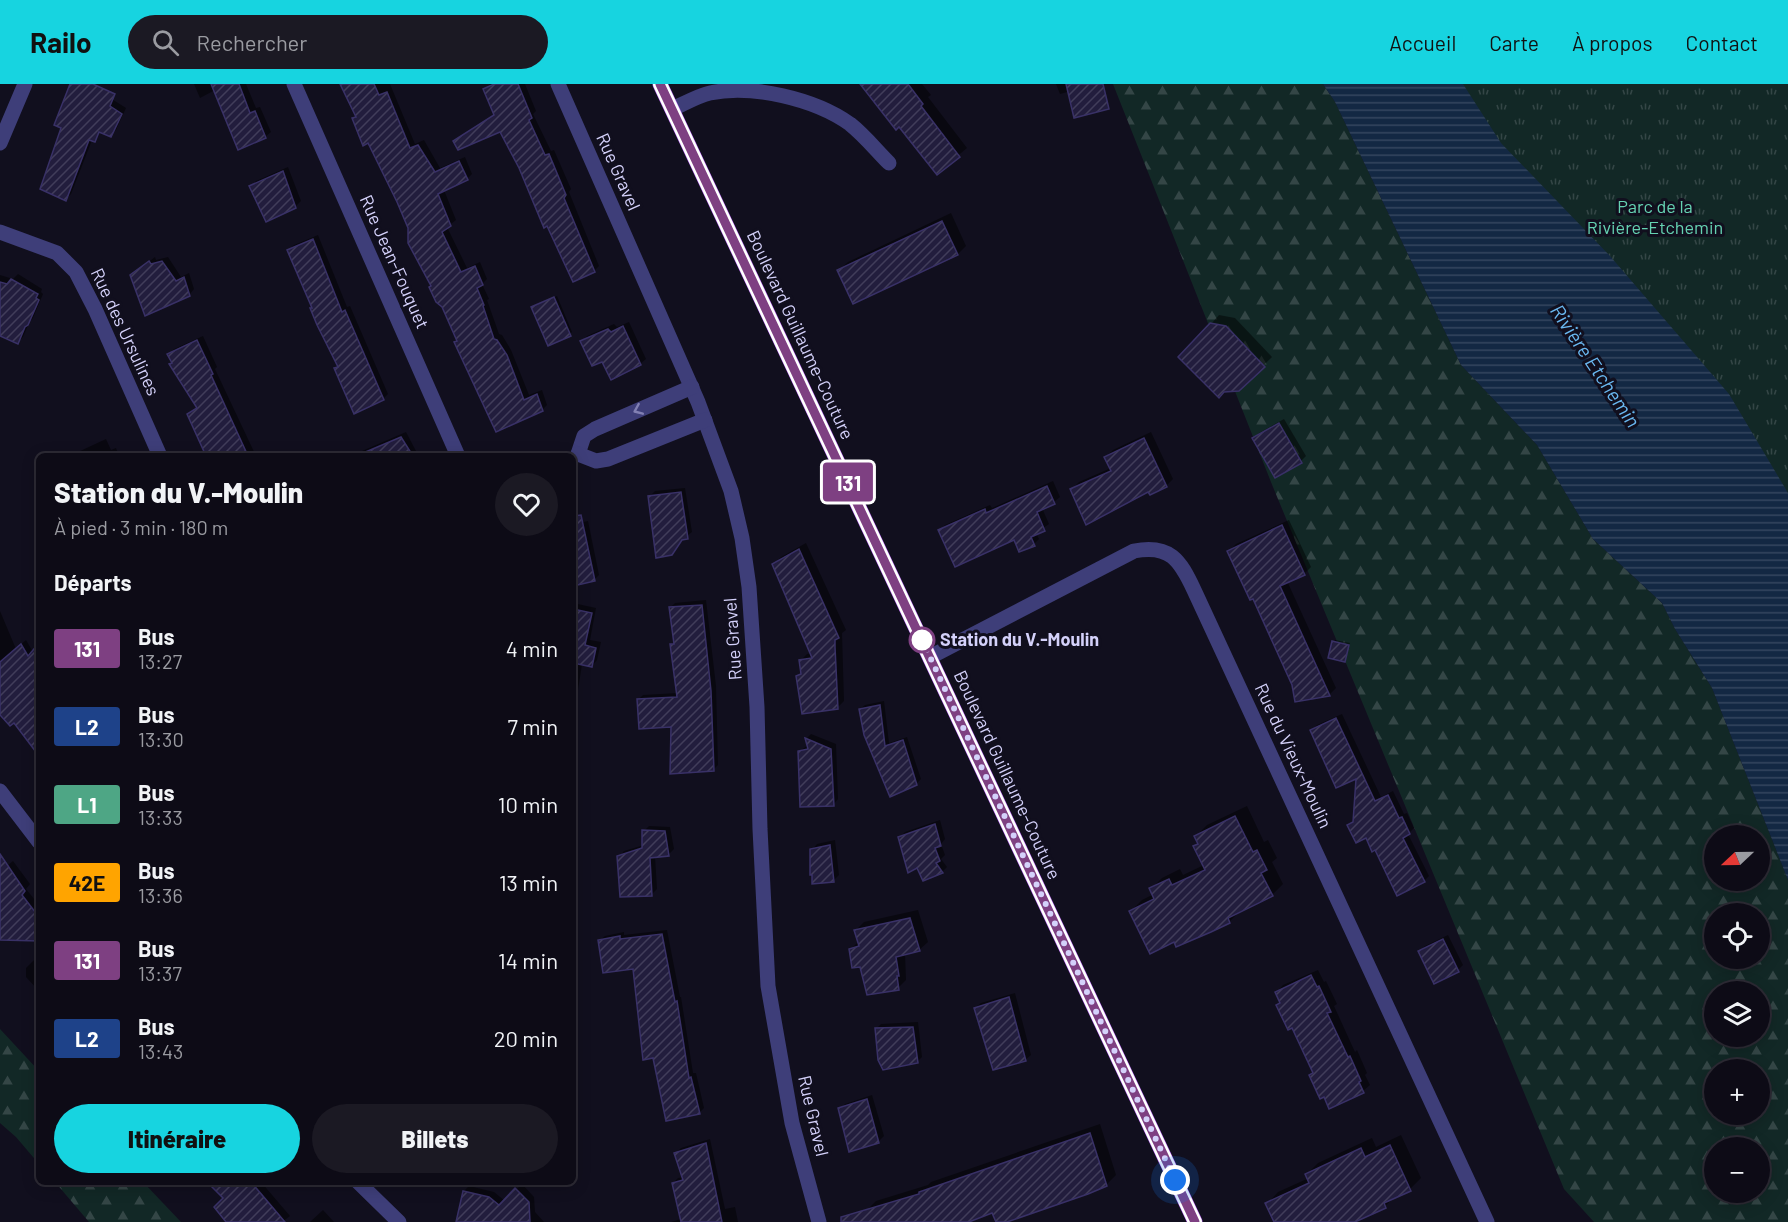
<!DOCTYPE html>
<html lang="fr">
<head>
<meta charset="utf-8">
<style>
	:root { --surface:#0d0b16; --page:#1b1923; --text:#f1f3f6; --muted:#9a9ba1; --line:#2d2b35; --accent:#17d4e0 }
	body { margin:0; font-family:Barlow,sans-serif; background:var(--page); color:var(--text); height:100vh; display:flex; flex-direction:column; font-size:22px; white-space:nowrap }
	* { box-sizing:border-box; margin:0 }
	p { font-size:20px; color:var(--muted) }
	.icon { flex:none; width:33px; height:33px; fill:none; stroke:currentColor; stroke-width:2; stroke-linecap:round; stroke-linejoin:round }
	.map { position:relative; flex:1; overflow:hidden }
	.side { position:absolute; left:36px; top:369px; width:540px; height:732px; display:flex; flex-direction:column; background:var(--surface); border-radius:9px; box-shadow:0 3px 15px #0003,0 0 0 2px var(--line) }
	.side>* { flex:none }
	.badge { padding:0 12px; border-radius:4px; font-size:21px; line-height:39px }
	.needle { width:39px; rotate:248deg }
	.tools { position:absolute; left:1704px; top:741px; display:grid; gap:12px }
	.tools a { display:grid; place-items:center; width:66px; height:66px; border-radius:50%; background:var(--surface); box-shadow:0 3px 15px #0003,0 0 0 2px var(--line); font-size:30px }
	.you { position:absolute; width:30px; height:30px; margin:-15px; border:4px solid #fff; border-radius:50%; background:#1a73e8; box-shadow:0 0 0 9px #1a73e833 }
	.map>.badge { position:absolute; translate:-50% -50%; box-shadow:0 0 0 3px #fff }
	h2 { padding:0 18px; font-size:22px; line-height:54px }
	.round { display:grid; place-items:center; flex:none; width:63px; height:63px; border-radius:32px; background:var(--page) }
	.overview { display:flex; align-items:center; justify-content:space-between; height:102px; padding:0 18px }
	h1 { font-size:28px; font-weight:800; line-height:45px }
	.button { display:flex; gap:12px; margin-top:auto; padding:12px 18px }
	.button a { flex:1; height:69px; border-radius:36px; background:var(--accent); color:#111; font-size:24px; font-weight:800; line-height:69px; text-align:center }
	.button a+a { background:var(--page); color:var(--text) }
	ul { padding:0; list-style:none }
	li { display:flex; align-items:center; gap:18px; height:78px; padding:0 18px }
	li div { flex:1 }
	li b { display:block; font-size:22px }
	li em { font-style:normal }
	li .badge { min-width:66px; font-weight:700; text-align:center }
	header { display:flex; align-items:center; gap:36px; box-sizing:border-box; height:84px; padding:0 30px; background:var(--accent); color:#111 }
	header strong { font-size:28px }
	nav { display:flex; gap:33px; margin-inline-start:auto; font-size:21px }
	.search { width:420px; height:54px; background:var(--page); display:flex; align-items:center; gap:15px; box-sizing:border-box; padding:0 21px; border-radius:33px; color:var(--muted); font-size:22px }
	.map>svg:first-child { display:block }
</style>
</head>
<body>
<header>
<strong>Railo</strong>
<div class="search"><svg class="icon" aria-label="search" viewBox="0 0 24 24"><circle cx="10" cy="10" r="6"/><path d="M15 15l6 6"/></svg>Rechercher</div>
<nav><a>Accueil</a><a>Carte</a><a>À propos</a><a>Contact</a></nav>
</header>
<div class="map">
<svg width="1788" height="1138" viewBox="0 0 1788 1138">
	<defs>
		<pattern id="forest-firs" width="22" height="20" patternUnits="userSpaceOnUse" patternTransform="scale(1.5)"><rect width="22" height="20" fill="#122826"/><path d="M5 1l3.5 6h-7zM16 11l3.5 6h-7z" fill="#344646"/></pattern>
		<pattern id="park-tufts" width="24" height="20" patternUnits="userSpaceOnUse" patternTransform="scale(1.5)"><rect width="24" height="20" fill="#122826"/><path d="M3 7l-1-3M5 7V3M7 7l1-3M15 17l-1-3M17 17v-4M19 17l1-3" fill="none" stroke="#344646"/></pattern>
		<pattern id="water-rules" width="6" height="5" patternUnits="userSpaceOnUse" patternTransform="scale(1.5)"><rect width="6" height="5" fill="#132843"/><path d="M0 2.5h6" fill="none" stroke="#34465f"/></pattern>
		<pattern id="building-hatch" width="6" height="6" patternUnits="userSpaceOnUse" patternTransform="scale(1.5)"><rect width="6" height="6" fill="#221d3d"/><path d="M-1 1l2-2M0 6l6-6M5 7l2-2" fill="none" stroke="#413d5a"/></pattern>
	</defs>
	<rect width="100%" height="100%" fill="#110f1e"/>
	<!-- forest -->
	<g fill="url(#forest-firs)" fill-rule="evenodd">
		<path d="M1113 0H1323L1335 18 1461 281 1537 361 1593 455 1662 519 1675 545 1712 604 1788 796V1138H1594L1564 1105 1273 403ZM1714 752H1760V796H1714ZM1714 830H1760V874H1714ZM1714 908H1760V952H1714ZM1714 986H1760V1030H1714ZM1714 1064H1760V1108H1714Z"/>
		<polygon points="0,945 39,987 39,1080 16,1053 0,1039"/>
		<polygon points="55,1098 143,1098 181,1138 89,1138"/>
	</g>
	<!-- park -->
	<polygon fill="url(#park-tufts)" points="1401,0 1788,0 1788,563"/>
	<!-- water -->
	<polygon fill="url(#water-rules)" points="1323,0 1463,0 1501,59 1610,172 1729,310 1788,409 1788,796 1712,604 1675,545 1662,519 1593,455 1537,361 1461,281 1335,18"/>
	<!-- shadow -->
	<g fill="#0007">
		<polygon points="72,0 88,0 126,24 116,46 110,51 101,47 94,57 92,56 71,110 66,115 63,43"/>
		<polygon points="194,0 246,0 256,24 260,23 271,48 265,53 215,6 200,14"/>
		<polygon points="342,0 390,0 415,60 424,56 440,84 465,73 472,90 467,95 444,106 456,136 447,143 467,184 480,178 487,195 482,200 489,215 487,216 499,250 502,251 511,266 529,311 542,306 547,321 542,326 497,346 456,258 458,256 409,143 369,57 354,35 357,32"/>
		<polygon points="490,0 525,0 536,27 533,30 551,67 554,66 571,105 569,108 599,182 594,187 520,83 501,46 455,57 495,30 485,5"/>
		<polygon points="866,0 922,0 931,11 928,13 967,64 937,89"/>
		<polygon points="1056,0 1096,0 1060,10"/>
		<polygon points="288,83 301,117 296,122 266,136 251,102 256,97"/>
		<polygon points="951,129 966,162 958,170 854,218 839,186 848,178"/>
		<polygon points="318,151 347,223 350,222 388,310 383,315 336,285 339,282 288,166 294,161"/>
		<polygon points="155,173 156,176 168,173 181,193 189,189 194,205 189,211 132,191"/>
		<polygon points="18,190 42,205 41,208 43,210 33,234 29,239 23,253 18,258 0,250 0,191 13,195"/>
		<polygon points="557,212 572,248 570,250 535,221"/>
		<polygon points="1219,231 1235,234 1272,273 1238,306 1211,240"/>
		<polygon points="629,238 646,275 640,280 603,276 581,258 587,252 614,240 617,243"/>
		<polygon points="203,252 217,283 215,285 256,372 213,372 189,330 198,323 169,270 174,265"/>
		<polygon points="1284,335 1306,372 1301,377 1254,355 1259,349"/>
		<polygon points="406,348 416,367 414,372 357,372 362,367"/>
		<polygon points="1151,348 1173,395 1166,402 1072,405 1079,398 1111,384 1106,373 1113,366"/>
		<polygon points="106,355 111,366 116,364 119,372 75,372 78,368"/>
		<polygon points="1053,397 1060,413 1054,418 1042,424 1049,440 1036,449 1039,455 1034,460 1015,454 940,446 945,441 990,421 992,424"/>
		<polygon points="685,404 692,448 684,454 672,469 650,412 655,407"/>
		<polygon points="1289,436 1311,483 1304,490 1287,497 1336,604 1329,611 1293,600 1254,513 1229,467 1236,460"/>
		<polygon points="588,437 599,491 594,496 573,500 573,440"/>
		<polygon points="806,459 846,546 842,549 844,617 837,624 798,593 802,588 800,577 807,570 812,569 774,480 781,473"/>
		<polygon points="706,516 716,602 718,681 714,685 672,642 638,616 643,611 678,609 671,561 675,557 670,524 675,519"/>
		<polygon points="573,519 596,524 590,556 601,558 597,576 592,582 582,580 573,639"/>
		<polygon points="0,527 16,565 26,556 33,568 39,561 39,669 14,637 0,628"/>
		<polygon points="1335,556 1350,559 1345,576 1333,558"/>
		<polygon points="884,617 889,659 907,653 921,695 916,700 891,711 860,625 865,621"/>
		<polygon points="1342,630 1381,713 1393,707 1404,730 1407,729 1414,744 1408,750 1429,792 1424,797 1376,764 1367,752 1349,741 1355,736 1358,693 1312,646 1317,641"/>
		<polygon points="811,650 836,660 838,715 833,721 800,667 808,661 806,655"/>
		<polygon points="1247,722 1264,758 1268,756 1277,774 1272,778 1283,800 1272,811 1241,826 1229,838 1175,856 1131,827 1142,816 1154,810 1151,805 1162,794 1180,785 1183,791 1204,781 1195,763 1199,759 1196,752 1207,741"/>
		<polygon points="940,736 945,755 941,760 945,771 941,775 947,783 942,788 900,753 905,748"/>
		<polygon points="649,742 670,743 674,765 669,770 655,772 657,805 652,810 619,773 624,767 644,761 644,747"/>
		<polygon points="835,756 839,791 834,796 812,766 817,760"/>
		<polygon points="0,773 7,782 13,777 30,800 26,805 39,821 39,856 0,854"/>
		<polygon points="918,826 928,858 919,866 905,869 906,896 898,904 861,881 850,866 859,857 856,846 864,838"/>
		<polygon points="667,846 680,913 681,913 693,989 696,989 704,1024 699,1029 634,884 600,856 605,852 624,848 624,851"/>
		<polygon points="1448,851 1463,881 1458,886 1420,867 1425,862"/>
		<polygon points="39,871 39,907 26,893 26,884"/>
		<polygon points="1318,886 1324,898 1326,897 1337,920 1334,922 1355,968 1357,966 1367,989 1365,991 1370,1001 1363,1007 1314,988 1277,908 1283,901"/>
		<polygon points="1015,909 1031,971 1025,976 975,924 981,919"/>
		<polygon points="918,938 922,973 917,978 876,945 881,940"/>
		<polygon points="872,1011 884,1052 878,1058 840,1025 845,1020"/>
		<polygon points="1100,1040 1116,1091 1106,1101 1002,1138 998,1138 993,1128 963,1138 870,1138 866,1127 876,1117 928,1101 931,1098"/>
		<polygon points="1401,1051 1421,1094 1410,1105 1396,1112 1385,1122 1350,1138 1275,1138 1267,1120 1278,1108 1309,1094 1307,1090 1318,1079 1372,1054 1376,1063"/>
		<polygon points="710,1055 725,1125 735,1123 738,1138 671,1138 681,1135 673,1099 678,1094 684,1093 676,1069 681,1064"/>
		<polygon points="209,1098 261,1098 290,1132 282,1138 229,1138 225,1114"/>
		<polygon points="522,1100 534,1113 535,1128 544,1138 466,1138 464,1107 469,1102 494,1108 505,1117"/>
		<polygon points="323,1126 334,1138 310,1138"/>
	</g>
	<!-- building -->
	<g fill="url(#building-hatch)" stroke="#393167" stroke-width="1.5">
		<polygon points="70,0 93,0 115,10 110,22 122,30 111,53 99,48 95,58 89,56 66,117 40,105 61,44 54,41"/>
		<polygon points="211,0 239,0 250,29 255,27 266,54 238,66"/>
		<polygon points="340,0 374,0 379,11 387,8 410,64 418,61 435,88 459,77 468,96 438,110 451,142 442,148 461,188 475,182 483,201 477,204 484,221 483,222 494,255 497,256 507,271 524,316 537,310 543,327 496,348 454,258 457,257 442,223 436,218 429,203 431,202 408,159 408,144 397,118 368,59 363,62 352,34 356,33"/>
		<polygon points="494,0 518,0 532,34 529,36 545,71 549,70 566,111 564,114 595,188 573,198 547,142 544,144 519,84 500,48 458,66 453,57 494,31 483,5"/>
		<polygon points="860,0 908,0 923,20 921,22 960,73 937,91 899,43 896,46"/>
		<polygon points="1066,0 1103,0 1109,25 1074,34"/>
		<polygon points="283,87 296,124 266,138 249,102"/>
		<polygon points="942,137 958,171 853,220 837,186"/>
		<polygon points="313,155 342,228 345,226 384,316 354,330 334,284 338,283 317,241 310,224 312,224 287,166"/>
		<polygon points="149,177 151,180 162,177 176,197 184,193 190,212 145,232 130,191"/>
		<polygon points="11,195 38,210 36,214 39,216 28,241 25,243 18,260 0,252 0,198 7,200"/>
		<polygon points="554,213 571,252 548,262 531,223"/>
		<polygon points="1210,239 1226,242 1265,283 1239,307 1224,308 1219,314 1178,273"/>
		<polygon points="623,242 641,281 611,296 602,278 592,282 580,257 608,245 611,248"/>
		<polygon points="197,256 213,290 211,291 248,372 206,372 187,330 197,324 169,280 172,279 167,270"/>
		<polygon points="1279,339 1302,379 1275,394 1252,354"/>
		<polygon points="401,353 413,372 356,372"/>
		<polygon points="1144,354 1167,403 1150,411 1148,408 1086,441 1070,405 1111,387 1104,373"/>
		<polygon points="1047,402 1055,420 1037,428 1045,447 1031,453 1035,462 1019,468 1014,456 955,483 938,446 985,425 986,429"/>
		<polygon points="681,408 688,455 682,456 672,471 656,474 648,412"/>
		<polygon points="581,431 595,497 573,502 573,432"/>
		<polygon points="1282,441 1305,491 1280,502 1330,612 1295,618 1292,601 1253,515 1250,516 1227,467"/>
		<polygon points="799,465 839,554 835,556 835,563 838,625 802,630 796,592 801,590 799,576 812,574 772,480"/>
		<polygon points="702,521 711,607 714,687 670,690 671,643 639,645 637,615 677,613 670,560 674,560 669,523"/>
		<polygon points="573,525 592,529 585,561 596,564 592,583 573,579"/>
		<polygon points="1332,557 1349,561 1345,578 1328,574"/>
		<polygon points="39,559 39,672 14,639 10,642 0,631 0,578 21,560 28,572"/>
		<polygon points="880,621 885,662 903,656 917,701 890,713 864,651 859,625"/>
		<polygon points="1336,634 1375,717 1388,711 1399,734 1402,733 1410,750 1403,754 1425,798 1397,812 1375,766 1372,768 1366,754 1356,759 1347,741 1353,738 1356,695 1336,704 1310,646"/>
		<polygon points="805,654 831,665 834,722 800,723 798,667 808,665"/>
		<polygon points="1235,732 1253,768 1257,766 1267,786 1261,789 1273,812 1228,834 1230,839 1211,848 1176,863 1174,858 1150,870 1129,827 1154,815 1149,804 1169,795 1172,801 1205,786 1193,762 1198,760 1194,752"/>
		<polygon points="935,740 941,762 935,764 940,777 936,779 943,789 923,797 917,784 908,789 898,753"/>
		<polygon points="642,746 665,747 669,772 650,774 652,812 620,813 617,772 642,764"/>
		<polygon points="830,761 834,798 812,800 812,791 810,791 810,765"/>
		<polygon points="0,770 25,807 22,811 39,833 39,857 0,856"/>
		<polygon points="910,834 920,867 896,873 899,892 897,892 899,906 867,911 860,883 852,884 849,865 859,862 854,846"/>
		<polygon points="662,850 675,918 677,917 689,994 691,993 700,1030 666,1037 653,974 643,976 633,885 603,889 598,856 620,852 620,855"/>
		<polygon points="1443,855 1459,888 1434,900 1418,867"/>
		<polygon points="1311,891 1317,903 1319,902 1331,928 1327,929 1348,973 1350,972 1361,997 1359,998 1364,1009 1329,1025 1324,1013 1320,1015 1309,991 1313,989 1292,944 1288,946 1276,921 1280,919 1275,908"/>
		<polygon points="1009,913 1026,977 993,986 974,924"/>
		<polygon points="913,943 918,979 883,986 878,976 875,944"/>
		<polygon points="867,1015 879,1059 849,1068 838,1024"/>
		<polygon points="1090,1049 1107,1102 1088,1110 1007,1138 996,1138 992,1129 969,1138 841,1138 841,1133 919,1110 919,1108"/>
		<polygon points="706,1059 722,1138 681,1138 672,1099 683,1096 674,1069"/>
		<polygon points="1390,1061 1411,1107 1384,1119 1386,1124 1355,1138 1274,1138 1265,1119 1309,1099 1305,1090 1361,1064 1365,1073"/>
		<polygon points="207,1098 251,1098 285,1138 226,1138 214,1123 223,1114"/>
		<polygon points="515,1104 529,1118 530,1138 456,1138 463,1107 489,1113 499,1121"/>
	</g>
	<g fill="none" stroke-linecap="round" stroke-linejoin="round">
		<!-- minor -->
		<g stroke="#3e3e79" stroke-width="15">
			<polyline points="294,0 458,372"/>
			<polyline points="558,0 698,318 731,407 742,454 749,503 757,623 760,745 768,902 792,1039 819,1138"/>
			<path d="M672 25C684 20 697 12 710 9 752 0 815 15 850 40 864 51 876 66 889 79"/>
			<polyline points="0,59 25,0"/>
			<polyline points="0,148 57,169 76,188 95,225 160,372"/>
			<polyline points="578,370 584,352 595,345 692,303"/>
			<polyline points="578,370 596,377 608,375 705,336"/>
			<path d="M930 573 1134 467C1170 460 1180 476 1194 506L1487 1138"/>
			<polyline points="0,707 39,758"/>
			<polyline points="358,1098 399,1138"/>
		</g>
		<!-- major -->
		<polyline stroke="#b563ef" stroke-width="15" points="660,0 1195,1138"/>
	</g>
	<!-- one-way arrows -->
	<defs><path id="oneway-chevron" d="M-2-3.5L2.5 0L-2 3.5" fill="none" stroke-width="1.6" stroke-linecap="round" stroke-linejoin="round" transform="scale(1.5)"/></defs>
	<use stroke="#8280b3" href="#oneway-chevron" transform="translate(638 326) rotate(157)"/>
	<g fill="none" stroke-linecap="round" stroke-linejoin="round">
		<!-- line casing -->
		<g stroke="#fff" stroke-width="14">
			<polyline id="line" points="660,0 1195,1138"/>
		</g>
		<!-- line -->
		<use href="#line" stroke="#7e4082" stroke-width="9"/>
		<!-- walk -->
		<polyline stroke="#d4d1fa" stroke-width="6" stroke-dasharray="0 10.8" points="922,556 1175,1096"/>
	</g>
	<!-- markers -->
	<circle fill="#fff" stroke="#7e4082" stroke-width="3" cx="922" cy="556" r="12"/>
	<g text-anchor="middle" stroke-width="6" stroke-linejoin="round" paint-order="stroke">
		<!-- street labels -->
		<g font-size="18" fill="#d4d1fa" stroke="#110f1e">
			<text transform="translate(618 88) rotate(66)" y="6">Rue Gravel</text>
			<text transform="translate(394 178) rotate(66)" y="6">Rue Jean-Fouquet</text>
			<text transform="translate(125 248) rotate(65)" y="6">Rue des Ursulines</text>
			<text transform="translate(800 251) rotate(65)" y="6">Boulevard Guillaume-Couture</text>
			<text transform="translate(733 555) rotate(-94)" y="6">Rue Gravel</text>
			<text transform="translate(1293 672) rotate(65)" y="6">Rue du Vieux-Moulin</text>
			<text transform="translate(1007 691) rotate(65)" y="6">Boulevard Guillaume-Couture</text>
			<text transform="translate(813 1032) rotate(77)" y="6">Rue Gravel</text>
		</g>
		<!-- park labels -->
		<g font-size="18" fill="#65d2b2" stroke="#110f1e">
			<text x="1655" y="129">Parc de la<tspan x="1655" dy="21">Rivière-Etchemin</tspan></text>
		</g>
		<!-- stop labels -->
		<g font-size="18" font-weight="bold" fill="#d4d1fa" stroke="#110f1e" text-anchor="start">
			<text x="940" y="562">Station du V.-Moulin</text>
		</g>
		<!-- water labels -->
		<g font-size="20" font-style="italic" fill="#69b7f0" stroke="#110f1e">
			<text transform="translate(1595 282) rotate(56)" y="7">Rivière Etchemin</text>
		</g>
	</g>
</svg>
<div class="tools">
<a><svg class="needle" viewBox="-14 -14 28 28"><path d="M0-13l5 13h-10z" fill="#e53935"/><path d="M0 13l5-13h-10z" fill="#9a9ba1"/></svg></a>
<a><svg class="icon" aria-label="locate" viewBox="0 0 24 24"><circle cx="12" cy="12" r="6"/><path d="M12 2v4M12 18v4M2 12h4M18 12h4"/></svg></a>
<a><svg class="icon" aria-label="layers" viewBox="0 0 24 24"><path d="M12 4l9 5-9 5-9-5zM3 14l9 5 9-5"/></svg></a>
<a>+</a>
<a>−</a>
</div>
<div class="you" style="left:1175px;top:1096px"></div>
<b class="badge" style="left:848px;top:398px;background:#7e4082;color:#fff">131</b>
<section class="side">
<div class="overview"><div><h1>Station du V.-Moulin</h1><p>À pied · 3 min · 180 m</p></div><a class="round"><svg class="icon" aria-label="heart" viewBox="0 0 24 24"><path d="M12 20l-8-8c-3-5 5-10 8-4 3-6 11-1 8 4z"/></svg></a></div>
<h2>Départs</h2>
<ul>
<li><span class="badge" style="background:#7e4082;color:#fff">131</span><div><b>Bus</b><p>13:27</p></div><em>4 min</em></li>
<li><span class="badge" style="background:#1e4289;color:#fff">L2</span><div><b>Bus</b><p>13:30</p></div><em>7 min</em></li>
<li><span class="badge" style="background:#4ea685;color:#fff">L1</span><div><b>Bus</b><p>13:33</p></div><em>10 min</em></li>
<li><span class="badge" style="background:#ffa400;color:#111">42E</span><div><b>Bus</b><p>13:36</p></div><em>13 min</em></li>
<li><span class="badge" style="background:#7e4082;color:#fff">131</span><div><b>Bus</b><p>13:37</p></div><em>14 min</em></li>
<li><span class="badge" style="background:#1e4289;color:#fff">L2</span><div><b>Bus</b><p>13:43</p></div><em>20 min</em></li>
</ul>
<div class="button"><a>Itinéraire</a><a>Billets</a></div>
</section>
</div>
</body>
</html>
